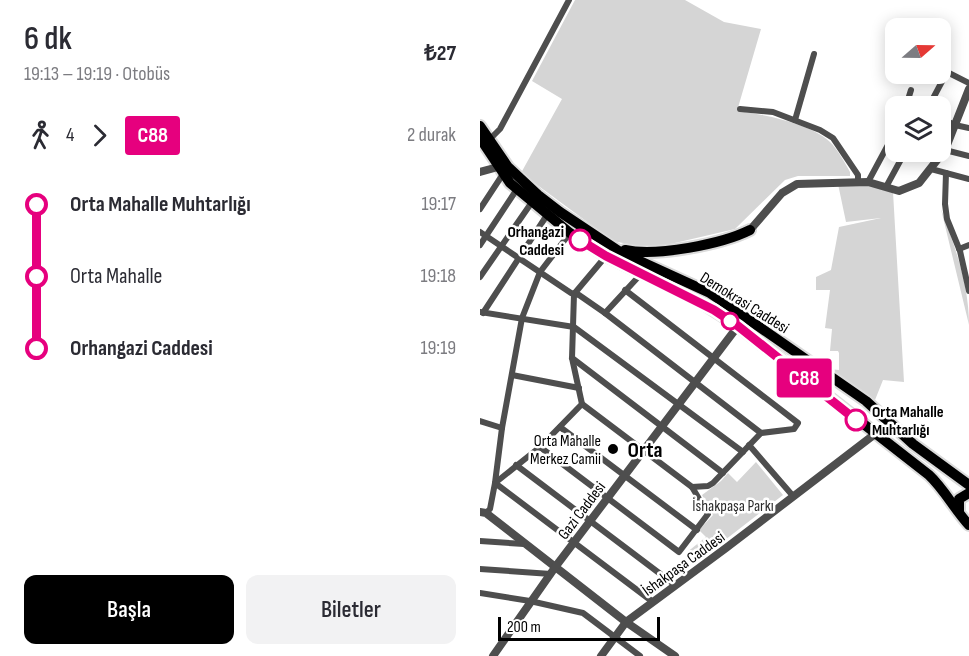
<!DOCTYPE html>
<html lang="tr">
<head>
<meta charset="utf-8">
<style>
	:root { --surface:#fff; --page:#f2f2f3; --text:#2b2b33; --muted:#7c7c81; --accent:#000 }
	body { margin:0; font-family:"Sofia Sans Condensed",sans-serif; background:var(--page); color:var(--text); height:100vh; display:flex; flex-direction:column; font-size:22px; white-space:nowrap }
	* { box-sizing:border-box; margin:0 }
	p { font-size:20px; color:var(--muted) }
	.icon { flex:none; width:33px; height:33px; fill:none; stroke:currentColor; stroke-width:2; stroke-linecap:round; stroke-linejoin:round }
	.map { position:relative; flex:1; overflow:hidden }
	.drawer { display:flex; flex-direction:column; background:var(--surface); width:480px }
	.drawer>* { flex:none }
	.badge { padding:0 12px; border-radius:4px; font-size:21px; line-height:39px }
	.needle { width:39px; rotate:70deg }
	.fabs { position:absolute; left:405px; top:18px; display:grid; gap:12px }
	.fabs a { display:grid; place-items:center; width:66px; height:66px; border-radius:12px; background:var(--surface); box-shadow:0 3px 15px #0003; font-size:30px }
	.scale { position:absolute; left:18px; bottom:15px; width:162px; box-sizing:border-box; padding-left:6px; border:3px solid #000; border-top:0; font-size:16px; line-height:21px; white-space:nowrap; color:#000; -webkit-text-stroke:4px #fff; paint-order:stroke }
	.map>.badge { position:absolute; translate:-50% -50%; box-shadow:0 0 0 3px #fff }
	.legs { display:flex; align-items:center; gap:9px; height:66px; padding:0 24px; font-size:20px }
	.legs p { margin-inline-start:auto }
	.overview { display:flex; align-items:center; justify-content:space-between; height:102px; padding:0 24px }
	h1 { font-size:33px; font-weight:600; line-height:45px }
	.action { display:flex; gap:12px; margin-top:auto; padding:12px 24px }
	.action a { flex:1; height:69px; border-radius:12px; background:var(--accent); color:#fff; font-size:24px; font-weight:600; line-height:69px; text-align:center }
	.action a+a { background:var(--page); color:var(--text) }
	ul { padding:0 24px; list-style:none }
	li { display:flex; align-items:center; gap:21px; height:72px; font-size:22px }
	li i { display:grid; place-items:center; width:9px; height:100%; margin:0 8px; background:currentColor }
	li i::after { content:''; width:15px; height:15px; margin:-8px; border:4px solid; border-radius:50%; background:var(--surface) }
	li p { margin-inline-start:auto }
	li:first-child i { background:linear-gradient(#0000 50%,currentColor 0) }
	li:last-child i { background:linear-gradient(currentColor 50%,#0000 0) }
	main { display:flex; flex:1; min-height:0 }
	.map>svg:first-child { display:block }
</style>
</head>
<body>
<main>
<section class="drawer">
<div class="overview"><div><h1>6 dk</h1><p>19:13 – 19:19 · Otobüs</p></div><b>₺27</b></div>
<div class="legs"><svg class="icon" aria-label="walk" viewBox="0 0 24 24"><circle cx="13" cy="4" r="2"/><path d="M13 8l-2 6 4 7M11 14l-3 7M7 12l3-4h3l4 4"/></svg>4<svg class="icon" aria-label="forward" viewBox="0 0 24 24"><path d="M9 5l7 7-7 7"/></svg><b class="badge" style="background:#e6007e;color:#fff">C88</b><p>2 durak</p></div>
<ul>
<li><i style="color:#e6007e"></i><b>Orta Mahalle Muhtarlığı</b><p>19:17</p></li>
<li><i style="color:#e6007e"></i><span>Orta Mahalle</span><p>19:18</p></li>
<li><i style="color:#e6007e"></i><b>Orhangazi Caddesi</b><p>19:19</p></li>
</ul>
<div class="action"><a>Başla</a><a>Biletler</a></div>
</section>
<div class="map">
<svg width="489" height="656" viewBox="0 0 489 656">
	<rect width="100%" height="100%" fill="#fff"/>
	<!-- green -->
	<g fill="#d5d5d5">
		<path d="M95 0H205L244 22 281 29 257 111C283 114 334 124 352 144 359 152 365 163 370 172V176H318L305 180 255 229 182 246 163 247 133 241 41 173 82 99 52 81Z"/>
		<polygon points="358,184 388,185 413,192 424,382 403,380 395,400 349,369 359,370 359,353 358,351 350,351 352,329 345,328 350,290 336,290 336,277 351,270 359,227 401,218 366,222"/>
		<path d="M461 209C475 247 489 284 489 325Z"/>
		<polygon points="276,462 303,495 214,564 206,553 226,537 219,530 233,515 222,495 241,481 248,473 257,482"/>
	</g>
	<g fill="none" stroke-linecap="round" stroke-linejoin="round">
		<!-- primary casing -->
		<g stroke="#dbdbdb" stroke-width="14">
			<g id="primary">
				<polyline points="0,126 28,167 58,195 80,212 140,252 230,293 242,301 386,401 433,444 489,485"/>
				<path d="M0 138 30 183 90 233 126 256 222 303 258 326 449 475C465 490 474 509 489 525"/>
				<path d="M145 250C176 257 242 244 270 230"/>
				<polyline points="479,511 479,499 489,493"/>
			</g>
		</g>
		<!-- minor -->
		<g stroke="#4e4e4e" stroke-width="6">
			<polyline points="426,106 431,90"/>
			<polyline points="449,106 467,72 489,83"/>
			<polyline points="260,109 293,112 340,130 353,138 378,175 378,182"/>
			<polyline points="460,118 475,125 489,128"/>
			<polyline points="315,120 334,54"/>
			<polyline points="9,140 20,129 89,0"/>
			<polyline points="465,150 489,156"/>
			<polyline points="451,169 489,179"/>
			<polyline points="466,173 465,204 467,219 480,251 489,291"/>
			<polyline points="388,182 416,130"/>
			<polyline points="406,187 425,152"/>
			<polyline points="0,209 23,174"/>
			<polyline points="0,232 91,293 99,295 125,313 281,433"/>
			<polyline points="90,233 60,272 42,318 22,428 15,483 173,602"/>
			<polyline points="0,245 37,189"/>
			<polyline points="479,249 489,245"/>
			<polyline points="0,277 52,202"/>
			<polyline points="145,290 318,423 314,429 281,433 233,483 228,486 212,487"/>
			<polyline points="0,312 94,327 263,452"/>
			<polyline points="3,313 67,215"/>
			<polyline points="125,313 161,274"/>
			<polyline points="92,358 243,473"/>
			<polyline points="32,375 99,388"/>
			<polyline points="0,421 22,428"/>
			<polyline points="80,427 217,530"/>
			<polyline points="269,445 313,496"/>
			<polyline points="60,447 199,552 228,514 212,487 102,404"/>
			<polyline points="36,465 195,585"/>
			<polyline points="6,513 10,509 15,483 60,447 102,404 92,358 94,294 126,256"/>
			<polyline points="0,541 44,544"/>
			<polyline points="0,569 71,574"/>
			<polyline points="0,593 50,601 103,613 160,656"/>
		</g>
		<!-- tertiary -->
		<g stroke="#4e4e4e" stroke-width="8">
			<polyline points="0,172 18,167"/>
			<polyline points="270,230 302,193 317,184 388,182 419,191 439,183 465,150 489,89"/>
			<polyline points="0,512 6,513 146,622 195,656"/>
			<polyline points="13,656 76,566 258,326"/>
			<polyline points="121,656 146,622 246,548 395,434"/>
		</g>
		<!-- primary -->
		<use href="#primary" stroke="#000" stroke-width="10"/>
	</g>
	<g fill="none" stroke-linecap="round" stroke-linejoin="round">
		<!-- line-1 casing -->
		<g stroke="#fff" stroke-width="14">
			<polyline id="line-1" points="100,240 126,256 234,310 258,326 376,420"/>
		</g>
		<!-- line-1 -->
		<use href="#line-1" stroke="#e6007e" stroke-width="9"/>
	</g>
	<!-- markers -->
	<g fill="#fff" stroke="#e6007e" stroke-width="3">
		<circle cx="100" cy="240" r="10"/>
		<circle cx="250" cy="321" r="8"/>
		<circle cx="376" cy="420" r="10"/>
	</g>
	<circle fill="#000" stroke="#fff" stroke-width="2" cx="133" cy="449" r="6"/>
	<g text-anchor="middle" stroke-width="5" stroke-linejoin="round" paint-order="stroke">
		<!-- stop labels -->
		<g font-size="16" font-weight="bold" fill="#000" stroke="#fff" text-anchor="end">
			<text x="84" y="237">Orhangazi<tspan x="84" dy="18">Caddesi</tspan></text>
			<text x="392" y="417" text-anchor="start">Orta Mahalle<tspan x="392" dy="18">Muhtarlığı</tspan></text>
		</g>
		<!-- street labels -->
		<g font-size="16" fill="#000" stroke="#fff">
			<text transform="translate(265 302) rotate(32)" y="6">Demokrasi Caddesi</text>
			<text transform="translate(101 510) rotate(-53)" y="6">Gazi Caddesi</text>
			<text transform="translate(203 563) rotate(-36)" y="6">İshakpaşa Caddesi</text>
		</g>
		<!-- poi labels -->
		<g font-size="16" fill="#000" stroke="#fff" text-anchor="end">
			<text x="121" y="446">Orta Mahalle<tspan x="121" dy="18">Merkez Camii</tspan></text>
		</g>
		<!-- park labels -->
		<g font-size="16" fill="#2c2c2c" stroke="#fff">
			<text x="253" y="511">İshakpaşa Parkı</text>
		</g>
		<!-- district labels -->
		<g font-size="22" font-weight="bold" fill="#000" stroke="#fff">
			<text x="165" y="457">Orta</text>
		</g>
	</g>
</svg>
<div class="fabs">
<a><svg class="needle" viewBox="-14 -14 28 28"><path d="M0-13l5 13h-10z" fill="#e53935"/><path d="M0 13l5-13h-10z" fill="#7c7c81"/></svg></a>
<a><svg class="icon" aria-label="layers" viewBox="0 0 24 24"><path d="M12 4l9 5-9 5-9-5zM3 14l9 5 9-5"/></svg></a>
</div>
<div class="scale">200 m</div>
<b class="badge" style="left:324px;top:378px;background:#e6007e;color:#fff">C88</b>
</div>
</main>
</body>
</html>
